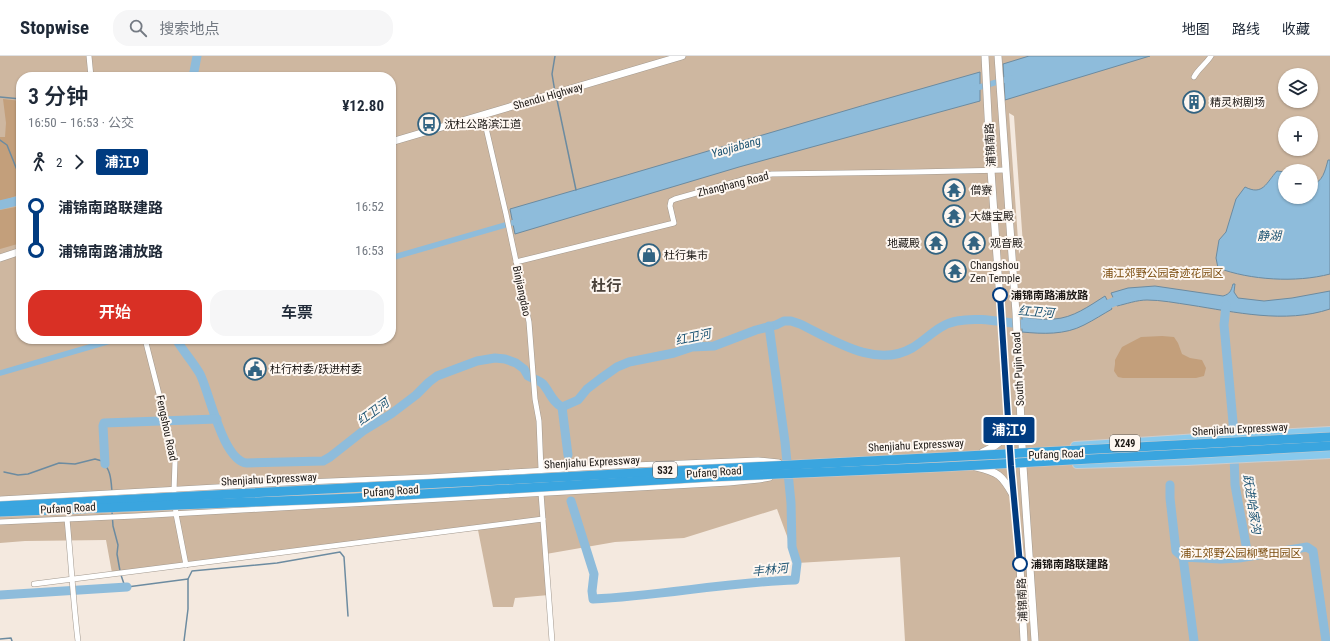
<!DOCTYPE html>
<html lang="zh">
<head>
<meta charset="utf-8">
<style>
	:root { --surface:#fff; --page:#f6f6f7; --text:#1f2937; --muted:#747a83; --line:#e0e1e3; --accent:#d93025 }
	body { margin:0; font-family:"Roboto Condensed","Noto Sans SC",sans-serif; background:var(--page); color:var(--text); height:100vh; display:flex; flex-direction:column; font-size:15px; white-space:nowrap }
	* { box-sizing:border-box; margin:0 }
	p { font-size:13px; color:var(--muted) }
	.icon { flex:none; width:22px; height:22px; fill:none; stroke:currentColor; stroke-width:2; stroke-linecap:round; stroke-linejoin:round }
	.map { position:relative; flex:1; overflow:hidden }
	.panel { position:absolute; left:16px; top:16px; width:380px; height:272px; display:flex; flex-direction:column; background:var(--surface); border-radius:16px; box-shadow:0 1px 3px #0004 }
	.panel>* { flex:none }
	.badge { padding:0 8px; border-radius:3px; font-size:14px; line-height:26px }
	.fabs { position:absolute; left:1278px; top:12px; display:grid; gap:8px }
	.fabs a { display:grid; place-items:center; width:40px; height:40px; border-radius:50%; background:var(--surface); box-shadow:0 1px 3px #0004; font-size:20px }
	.map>.badge { position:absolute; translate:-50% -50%; box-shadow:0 0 0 2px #fff }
	.legs { display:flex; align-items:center; gap:6px; height:44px; padding:0 12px; font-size:13px }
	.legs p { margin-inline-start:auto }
	.overview { display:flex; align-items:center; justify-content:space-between; height:68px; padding:0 12px }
	h1 { font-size:22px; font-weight:600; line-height:30px }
	.action { display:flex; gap:8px; margin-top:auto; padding:8px 12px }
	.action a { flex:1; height:46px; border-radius:16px; background:var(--accent); color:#fff; font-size:16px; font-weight:600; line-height:46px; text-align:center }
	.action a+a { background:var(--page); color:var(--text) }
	ul { padding:0 12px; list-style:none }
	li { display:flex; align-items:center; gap:14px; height:44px; font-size:15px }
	li i { display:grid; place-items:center; width:6px; height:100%; margin:0 5px; background:currentColor }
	li i::after { content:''; width:10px; height:10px; margin:-5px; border:3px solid; border-radius:50%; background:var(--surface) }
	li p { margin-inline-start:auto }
	li:first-child i { background:linear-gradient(#0000 50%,currentColor 0) }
	li:last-child i { background:linear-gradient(currentColor 50%,#0000 0) }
	header { display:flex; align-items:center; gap:24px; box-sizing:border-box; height:56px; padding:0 20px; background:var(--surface); border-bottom:1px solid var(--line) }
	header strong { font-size:19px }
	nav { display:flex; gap:22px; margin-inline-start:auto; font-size:14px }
	.search { width:280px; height:36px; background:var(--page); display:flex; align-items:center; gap:10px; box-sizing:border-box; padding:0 14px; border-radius:16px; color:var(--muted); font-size:15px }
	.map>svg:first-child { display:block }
</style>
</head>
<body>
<header>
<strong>Stopwise</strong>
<div class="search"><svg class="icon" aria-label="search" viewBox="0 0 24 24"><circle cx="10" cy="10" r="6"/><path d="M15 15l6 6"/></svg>搜索地点</div>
<nav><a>地图</a><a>路线</a><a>收藏</a></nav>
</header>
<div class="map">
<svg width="1330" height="585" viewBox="0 0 1330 585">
	<rect width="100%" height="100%" fill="#f4e9df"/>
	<!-- green -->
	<path fill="#ceb7a0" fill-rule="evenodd" d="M0 0H1330V585H905L900 501 797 507 777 453 684 482 615 486 546 498 549 539 515 542 513 551H493L478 474 112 517 106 484 25 485 0 487ZM1285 19H1311V45H1285ZM21 21H391V283H21ZM1009 57 1014 60 1023 189 1019 198ZM1285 67H1311V93H1285ZM1285 115H1311V141H1285Z"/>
	<!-- forest -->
	<g fill="#c39f7b">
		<path d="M3 43 21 45V139C14 140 8 144 0 145V81H5L6 67Z"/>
		<polygon points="21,150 21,187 0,193 0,154"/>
		<polygon points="1162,280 1174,281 1178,287 1182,298 1190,302 1202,304 1206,312 1204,320 1196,322 1123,322 1118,321 1114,315 1115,308 1115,304 1122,291 1141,281"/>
	</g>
	<!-- water -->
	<g fill="#8ebcdb" stroke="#6c8ba0">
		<polygon points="1029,0 1150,0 1005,44 1003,8"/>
		<path d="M980 16V45L739 111 515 178 510 153C667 108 823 60 980 16Z"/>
		<path d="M1328 104H1330V218C1296 227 1250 224 1218 212L1216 202 1219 184 1226 176 1236 143 1245 131C1263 140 1266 127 1277 115L1285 116V141H1311V129C1323 126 1325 115 1328 104Z"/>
		<path d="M1233 228H1235L1234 236 1238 242 1264 245 1292 242 1330 235V253C1285 268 1235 256 1190 249 1176 247 1161 244 1147 244 1137 244 1126 248 1117 250L1111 237 1128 232 1155 230 1223 240C1230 238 1231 235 1233 228Z"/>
		<path d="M1105 240 1112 253C1103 258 1094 264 1084 269 1065 279 1043 278 1022 276V261C1032 262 1043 264 1054 263 1073 262 1089 250 1105 240Z"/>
	</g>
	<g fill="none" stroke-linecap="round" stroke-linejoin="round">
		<!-- stream -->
		<g stroke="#6c8ba0" stroke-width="1.5">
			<polyline points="555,0 552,18 555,36"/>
			<polyline points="556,39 576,134"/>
			<polyline points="0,41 21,43"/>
			<polyline points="0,84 7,89 21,124"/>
			<path d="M4 416 18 419 28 418 59 407 75 408 95 403 102 405C111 414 111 424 112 436"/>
			<polyline points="112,456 113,470 118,489 117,498 120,515"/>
			<polyline points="121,519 124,528 127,531 188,523 188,553 184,585"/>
			<polyline points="188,523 192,515 277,507 340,496 344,501 348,560"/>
			<polyline points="0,583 11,582 12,585"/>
		</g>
		<!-- canal -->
		<g stroke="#8ebcdb" stroke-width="5.5">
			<polyline points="973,33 1011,22"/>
			<polyline points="391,202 519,165"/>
			<polyline points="0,317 117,283"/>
		</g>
		<!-- river -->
		<g stroke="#8ebcdb" stroke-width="9">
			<polyline points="193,21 197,0"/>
			<polyline points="0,149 21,144"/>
			<polyline points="1226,249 1224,269 1233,366 1235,429 1248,500"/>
			<polyline points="1099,252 1126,241"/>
			<path d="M176 283C183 295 193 306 200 318 210 338 223 405 247 407L323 405 330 401 363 375 391 358 416 339 429 326 437 320 477 305 495 302 505 303 516 307 524 313 528 320C533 323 539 324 543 328 550 336 552 346 562 351L578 344 587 333 600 323 617 311 629 306 674 297 692 291 714 290 756 274 776 269 784 265H791L800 268C833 284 876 313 912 292 927 283 939 268 957 265 981 260 1008 268 1033 269"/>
			<polyline points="562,351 568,399"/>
			<polyline points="105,408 103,370 104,367 217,363"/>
			<polyline points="1170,429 1170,442 1176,495 1183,501"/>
			<path d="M571 445 594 518 592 535 593 543C661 540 727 526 795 524L797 507 792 491 791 447 785 386 769 270"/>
			<polyline points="0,539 127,531"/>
			<polyline points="1194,585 1183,501 1221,503 1239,502 1307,491 1313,495 1326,585"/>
		</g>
		<!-- street casing -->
		<g stroke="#a2998f" stroke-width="6">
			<g id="street">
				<polyline points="89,0 91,21"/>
				<path d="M1194 21C1198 13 1206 8 1211 0"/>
				<polyline points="483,59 506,158 529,266 535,343 539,365 541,414"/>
				<polyline points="516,206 674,167 670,150 671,145 675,143 753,121 772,118 914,116 1006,114"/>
				<polyline points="145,283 174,397 175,406 174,435"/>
				<polyline points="541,437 552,585"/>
				<polyline points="0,443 305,426 429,421 634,409 758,404 779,406"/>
				<polyline points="175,447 176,458 186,509"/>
				<path d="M67 463C71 504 73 544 78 585"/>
				<polyline points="0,466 135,460 729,427 759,424 770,422"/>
				<polyline points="34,528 543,463"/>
			</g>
		</g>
		<!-- secondary casing -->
		<g stroke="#a2998f" stroke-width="8">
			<g id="secondary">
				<polyline points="985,0 990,100 1010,390 1020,510 1024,585"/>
				<polyline points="998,0 1016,257 1023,410 1035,585"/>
				<polyline points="391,86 682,0"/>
				<polyline points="0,202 21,195"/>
				<path d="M983 396C996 390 1003 386 1007 371"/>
				<path d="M976 411C998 416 1002 419 1013 439"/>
			</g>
		</g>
		<!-- primary casing -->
		<g stroke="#cdcccc" stroke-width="10">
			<g id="primary">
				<polyline points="1075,390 1199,382 1330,375"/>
				<polyline points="1077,408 1186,405 1330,398"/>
			</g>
		</g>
		<!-- street -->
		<use href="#street" stroke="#fff" stroke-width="5"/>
		<!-- secondary -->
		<use href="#secondary" stroke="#fff" stroke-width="7"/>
		<!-- primary -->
		<use href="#primary" stroke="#89c9ec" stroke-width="8"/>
		<!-- highway-bridge casing -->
		<g stroke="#cdcccc" stroke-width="10" stroke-linecap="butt">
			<g id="highway-bridge">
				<polyline points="0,450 1330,381"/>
				<polyline points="0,456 354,442 709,421 942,411 1330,390"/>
			</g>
		</g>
		<!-- highway-bridge -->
		<use href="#highway-bridge" stroke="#3aa5df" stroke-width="9"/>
	</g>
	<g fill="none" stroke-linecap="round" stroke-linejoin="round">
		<!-- line-1 casing -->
		<g stroke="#fff" stroke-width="9">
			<polyline id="line-1" points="1000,239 1011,410 1020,508"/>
		</g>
		<!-- line-1 -->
		<use href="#line-1" stroke="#003b80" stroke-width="6"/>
	</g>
	<!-- icons -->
	<defs>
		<g id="building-ring" transform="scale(1.15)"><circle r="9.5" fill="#fef7f1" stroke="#326381" stroke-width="1.5"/><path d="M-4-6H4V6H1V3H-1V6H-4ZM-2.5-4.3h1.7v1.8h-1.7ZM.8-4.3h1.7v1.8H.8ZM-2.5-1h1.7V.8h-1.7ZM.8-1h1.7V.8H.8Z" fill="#326381"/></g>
		<g id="bus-ring" transform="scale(1.15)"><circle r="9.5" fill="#fef7f1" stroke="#326381" stroke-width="1.5"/><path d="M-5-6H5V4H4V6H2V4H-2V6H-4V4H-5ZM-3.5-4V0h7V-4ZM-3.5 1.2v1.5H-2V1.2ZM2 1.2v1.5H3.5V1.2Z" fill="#326381"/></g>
		<g id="temple-ring" transform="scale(1.15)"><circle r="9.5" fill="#fef7f1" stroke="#326381" stroke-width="1.5"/><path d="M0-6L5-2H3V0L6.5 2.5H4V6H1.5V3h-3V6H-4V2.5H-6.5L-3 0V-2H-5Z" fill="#326381"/></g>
		<g id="shop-ring" transform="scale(1.15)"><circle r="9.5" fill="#fef7f1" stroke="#326381" stroke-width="1.5"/><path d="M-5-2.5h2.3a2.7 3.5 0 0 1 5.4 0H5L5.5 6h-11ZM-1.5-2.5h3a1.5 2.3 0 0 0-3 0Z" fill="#326381"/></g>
		<g id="civic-ring" transform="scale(1.15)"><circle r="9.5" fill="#fef7f1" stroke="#326381" stroke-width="1.5"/><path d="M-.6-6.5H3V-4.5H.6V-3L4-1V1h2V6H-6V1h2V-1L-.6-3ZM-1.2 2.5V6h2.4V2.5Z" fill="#326381"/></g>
	</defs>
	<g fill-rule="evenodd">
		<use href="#building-ring" x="1194" y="46"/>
		<use href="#bus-ring" x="429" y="68"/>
		<use href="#temple-ring" x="954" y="134"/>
		<use href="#temple-ring" x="954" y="160"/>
		<use href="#temple-ring" x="936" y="187"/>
		<use href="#temple-ring" x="974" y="187"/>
		<use href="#shop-ring" x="649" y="199"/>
		<use href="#temple-ring" x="955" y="215"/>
		<use href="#civic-ring" x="255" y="313"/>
	</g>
	<!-- markers -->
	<g fill="#fff" stroke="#003b80" stroke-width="2">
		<circle cx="1000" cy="239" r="7"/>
		<circle cx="1020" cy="508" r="7"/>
	</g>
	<g text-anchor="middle" stroke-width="4" stroke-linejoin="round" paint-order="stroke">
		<!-- shield labels -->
		<g fill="#fef7f1" stroke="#605b57" stroke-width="1">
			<rect x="1110" y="379" width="30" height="16" rx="3"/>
			<rect x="653" y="406" width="24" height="16" rx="3"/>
		</g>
		<g font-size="10" font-weight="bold" fill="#1c1815">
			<text x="1125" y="391">X249</text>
			<text x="665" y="418">S32</text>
		</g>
		<!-- street labels -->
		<g font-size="11" fill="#1c1815" stroke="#fef7f1">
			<text transform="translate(548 40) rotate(-16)" y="4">Shendu Highway</text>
			<text transform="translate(990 89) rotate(-93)" y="4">浦锦南路</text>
			<text transform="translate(733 128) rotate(-14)" y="4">Zhanghang Road</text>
			<text transform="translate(522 235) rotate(78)" y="4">Binjiangdao</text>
			<text transform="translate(1018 313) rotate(-93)" y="4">South Pujin Road</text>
			<text transform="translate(167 372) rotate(78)" y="4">Fengshou Road</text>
			<text transform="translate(1240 373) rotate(-3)" y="4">Shenjiahu Expressway</text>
			<text transform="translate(916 389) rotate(-3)" y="4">Shenjiahu Expressway</text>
			<text transform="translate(1056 398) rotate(-2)" y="4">Pufang Road</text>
			<text transform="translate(592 406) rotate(-3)" y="4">Shenjiahu Expressway</text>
			<text transform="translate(714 416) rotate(-4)" y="4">Pufang Road</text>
			<text transform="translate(269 423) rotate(-3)" y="4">Shenjiahu Expressway</text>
			<text transform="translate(391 435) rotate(-4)" y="4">Pufang Road</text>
			<text transform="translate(68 452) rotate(-3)" y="4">Pufang Road</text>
			<text transform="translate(1022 544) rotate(-92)" y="4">浦锦南路</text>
		</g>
		<!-- poi labels -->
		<g font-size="11" fill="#1c1815" stroke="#fef7f1" text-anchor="start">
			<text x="1210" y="50">精灵树剧场</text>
			<text x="444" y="72">沈杜公路滨江道</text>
			<text x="970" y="138">僧寮</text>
			<text x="970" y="164">大雄宝殿</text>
			<text x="920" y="191" text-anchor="end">地藏殿</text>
			<text x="990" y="191">观音殿</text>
			<text x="664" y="203">杜行集市</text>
			<text x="970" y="213">Changshou<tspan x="970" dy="13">Zen Temple</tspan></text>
			<text x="270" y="317">杜行村委/跃进村委</text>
		</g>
		<!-- park labels -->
		<g font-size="11" fill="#7a4b0c" stroke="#fef7f1">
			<text x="1163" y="221">浦江郊野公园奇迹花园区</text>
			<text x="1241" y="501">浦江郊野公园柳鹭田园区</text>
		</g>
		<!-- stop labels -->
		<g font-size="11" font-weight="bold" fill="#1c1815" stroke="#fef7f1" text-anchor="start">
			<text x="1011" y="243">浦锦南路浦放路</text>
			<text x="1031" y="512">浦锦南路联建路</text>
		</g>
		<!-- water labels -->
		<g font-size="12" font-style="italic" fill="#1d5473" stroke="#fef7f1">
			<text transform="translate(736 91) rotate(-16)" y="4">Yaojiabang</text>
			<text x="1269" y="184">静湖</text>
			<text transform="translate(1036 256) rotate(4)" y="4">红卫河</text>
			<text transform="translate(693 281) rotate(-12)" y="4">红卫河</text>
			<text transform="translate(373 356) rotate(-36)" y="4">红卫河</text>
			<text transform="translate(1252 448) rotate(81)" y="4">跃进哈家沟</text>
			<text transform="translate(770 514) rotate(-6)" y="4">丰林河</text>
		</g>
		<!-- district labels -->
		<g font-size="15" font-weight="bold" fill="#4b423a" stroke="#fef7f1">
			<text x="606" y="235">杜行</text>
		</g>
	</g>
</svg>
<div class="fabs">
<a><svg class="icon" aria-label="layers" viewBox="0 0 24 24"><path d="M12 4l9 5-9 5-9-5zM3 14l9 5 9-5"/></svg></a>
<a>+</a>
<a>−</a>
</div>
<b class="badge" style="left:1009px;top:374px;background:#003b80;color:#fff">浦江9</b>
<section class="panel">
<div class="overview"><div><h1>3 分钟</h1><p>16:50 – 16:53 · 公交</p></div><b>¥12.80</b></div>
<div class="legs"><svg class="icon" aria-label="walk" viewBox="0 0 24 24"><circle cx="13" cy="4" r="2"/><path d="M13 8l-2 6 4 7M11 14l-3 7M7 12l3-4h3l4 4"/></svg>2<svg class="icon" aria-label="forward" viewBox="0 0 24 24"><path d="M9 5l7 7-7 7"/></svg><b class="badge" style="background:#003b80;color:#fff">浦江9</b></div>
<ul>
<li><i style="color:#003b80"></i><b>浦锦南路联建路</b><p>16:52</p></li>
<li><i style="color:#003b80"></i><b>浦锦南路浦放路</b><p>16:53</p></li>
</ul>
<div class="action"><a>开始</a><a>车票</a></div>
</section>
</div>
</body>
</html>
